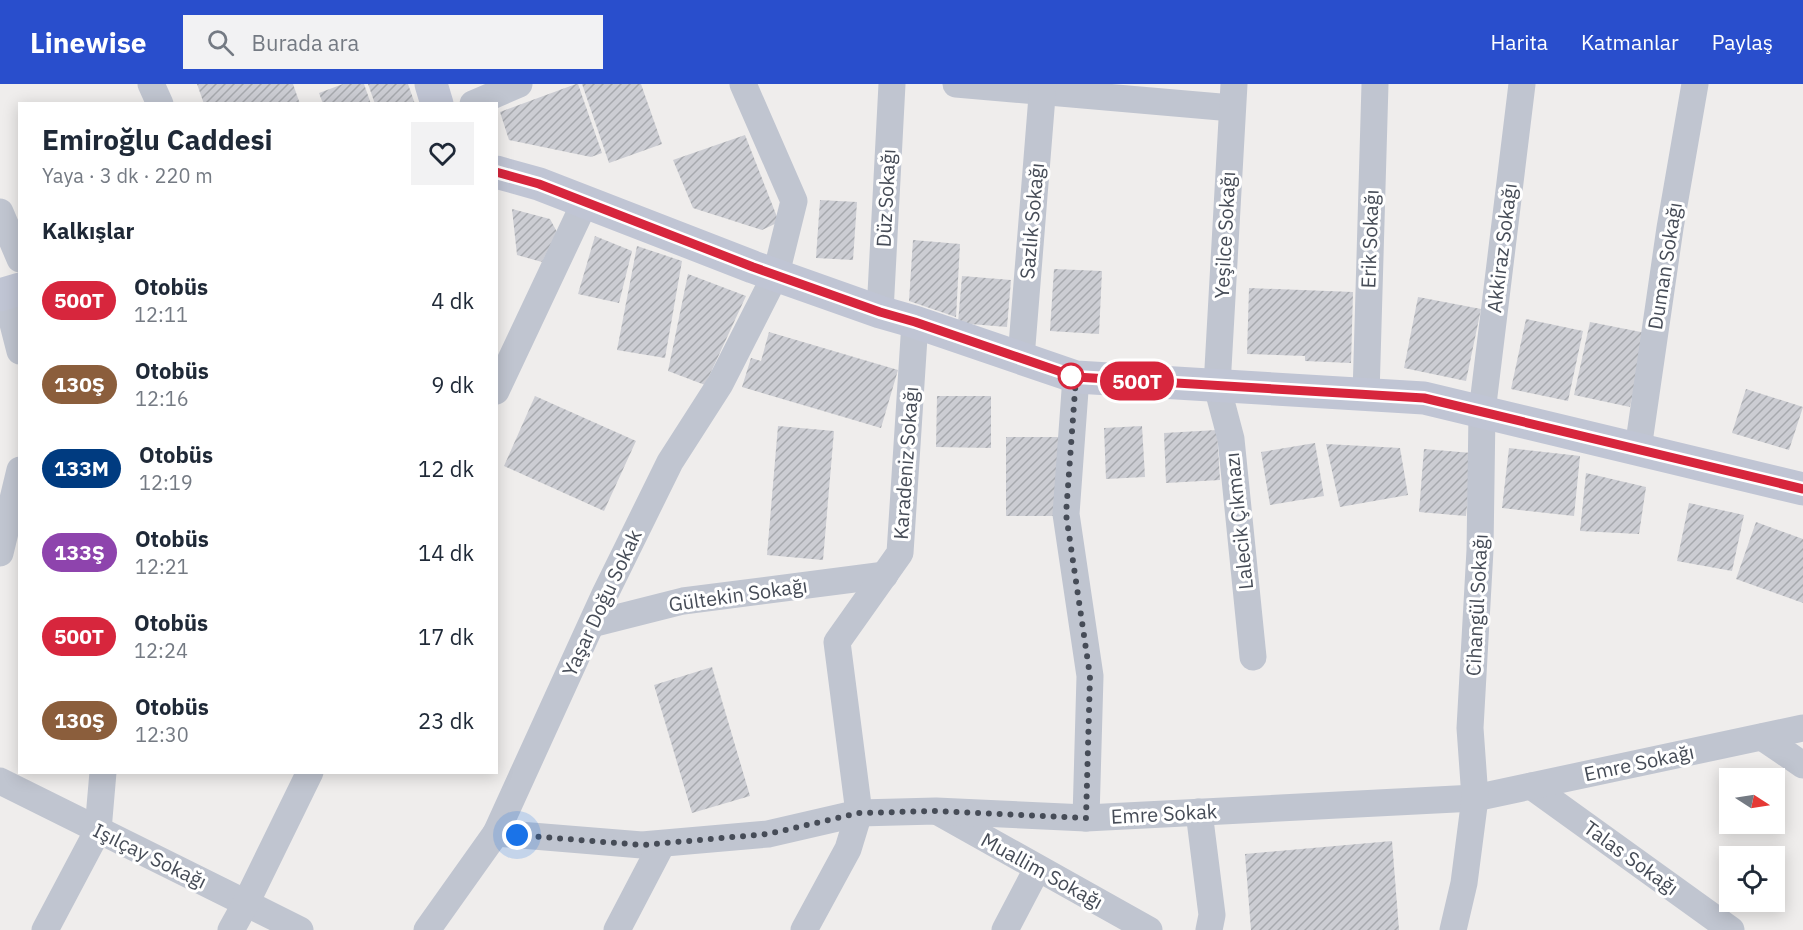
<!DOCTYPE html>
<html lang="tr">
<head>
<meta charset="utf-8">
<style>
	:root { --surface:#fff; --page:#f2f2f3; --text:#1f2937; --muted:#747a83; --accent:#294ecc }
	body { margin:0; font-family:"IBM Plex Sans",sans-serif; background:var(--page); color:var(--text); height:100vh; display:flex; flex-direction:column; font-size:22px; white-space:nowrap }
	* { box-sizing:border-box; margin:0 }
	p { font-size:20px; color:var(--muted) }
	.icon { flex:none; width:33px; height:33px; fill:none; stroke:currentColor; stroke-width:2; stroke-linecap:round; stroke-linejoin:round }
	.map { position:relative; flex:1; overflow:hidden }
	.panel { position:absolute; left:18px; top:18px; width:480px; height:672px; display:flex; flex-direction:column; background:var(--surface); border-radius:0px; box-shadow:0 3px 15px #0003 }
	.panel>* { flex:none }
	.badge { padding:0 12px; border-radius:20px; font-size:21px; line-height:39px }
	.needle { width:39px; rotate:102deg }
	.buttons { position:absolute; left:1719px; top:684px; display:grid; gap:12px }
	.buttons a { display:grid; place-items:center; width:66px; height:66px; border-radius:0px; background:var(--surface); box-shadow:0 3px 15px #0003; font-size:30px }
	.you { position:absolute; width:30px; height:30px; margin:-15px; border:4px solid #fff; border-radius:50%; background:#1a73e8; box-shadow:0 0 0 9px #1a73e833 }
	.map>.badge { position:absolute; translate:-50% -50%; box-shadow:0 0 0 3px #fff }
	h2 { padding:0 24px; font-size:22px; line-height:54px }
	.round { display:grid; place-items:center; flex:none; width:63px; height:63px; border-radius:0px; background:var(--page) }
	.headline { display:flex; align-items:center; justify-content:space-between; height:102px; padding:0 24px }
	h1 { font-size:28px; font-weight:700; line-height:45px }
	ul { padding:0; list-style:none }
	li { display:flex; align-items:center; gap:18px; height:84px; padding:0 24px }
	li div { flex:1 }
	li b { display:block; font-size:22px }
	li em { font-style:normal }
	li .badge { min-width:66px; font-weight:700; text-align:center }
	header { display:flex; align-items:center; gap:36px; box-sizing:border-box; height:84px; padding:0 30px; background:var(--accent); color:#fff }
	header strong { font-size:28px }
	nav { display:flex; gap:33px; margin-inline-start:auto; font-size:21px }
	.search { width:420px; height:54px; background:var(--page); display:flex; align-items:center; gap:15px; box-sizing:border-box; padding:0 21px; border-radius:0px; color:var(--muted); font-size:22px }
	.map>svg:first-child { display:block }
</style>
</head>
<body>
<header>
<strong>Linewise</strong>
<div class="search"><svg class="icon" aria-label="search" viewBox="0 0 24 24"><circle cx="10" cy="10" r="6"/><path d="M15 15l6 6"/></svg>Burada ara</div>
<nav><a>Harita</a><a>Katmanlar</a><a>Paylaş</a></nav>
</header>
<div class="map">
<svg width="1803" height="846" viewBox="0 0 1803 846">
	<defs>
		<pattern id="building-hatch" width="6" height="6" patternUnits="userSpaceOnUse" patternTransform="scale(1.5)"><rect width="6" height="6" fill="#cccdd3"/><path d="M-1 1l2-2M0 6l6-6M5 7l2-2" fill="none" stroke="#a7a9ae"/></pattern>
	</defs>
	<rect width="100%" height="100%" fill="#efedec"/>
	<!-- building -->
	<g fill="url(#building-hatch)">
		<polygon points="197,0 293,0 300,20 204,20"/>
		<polygon points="343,0 364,0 371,20 323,20 319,9"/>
		<polygon points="368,0 408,0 415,20 375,20"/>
		<polygon points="576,0 578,0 602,69 591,73 509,56 500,28"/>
		<polygon points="582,0 641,0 662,60 609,79"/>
		<polygon points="745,51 779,138 762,146 693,124 673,76"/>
		<polygon points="820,116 857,118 853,176 816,174"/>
		<polygon points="512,125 550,135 557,148 542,178 517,171"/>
		<polygon points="595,152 632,167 619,219 578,210"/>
		<polygon points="913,156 960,160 956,233 909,217"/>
		<polygon points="637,162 682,177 665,274 617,266"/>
		<polygon points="1054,185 1102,187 1099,250 1050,247"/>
		<polygon points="688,190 746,212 705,301 668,287"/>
		<polygon points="962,192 1011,196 1007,243 958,239"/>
		<polygon points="1249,204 1353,208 1351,279 1305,277 1305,272 1247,270"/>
		<polygon points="1418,213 1481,225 1466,297 1404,284"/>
		<polygon points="1526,235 1583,247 1568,317 1511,305"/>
		<polygon points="1590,238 1646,249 1630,323 1574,311"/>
		<polygon points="769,248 898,286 881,344 742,303 751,274 761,277"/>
		<polygon points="1746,305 1803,323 1789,366 1732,349"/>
		<polygon points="535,312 636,357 604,427 504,382"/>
		<polygon points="937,312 991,312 991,364 936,363"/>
		<polygon points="778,342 834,347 823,476 767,471"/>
		<polygon points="1142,342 1145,393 1106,395 1104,344"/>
		<polygon points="1217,346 1220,396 1166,399 1164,349"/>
		<polygon points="1006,353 1060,353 1061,432 1006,432"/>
		<polygon points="1315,359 1324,412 1270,421 1261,368"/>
		<polygon points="1326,360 1400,364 1408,411 1340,423"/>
		<polygon points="1509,364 1580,372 1574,432 1502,424"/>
		<polygon points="1424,365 1472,369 1466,432 1419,428"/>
		<polygon points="1586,389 1646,403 1639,450 1580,447"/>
		<polygon points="1689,419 1744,431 1732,487 1677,477"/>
		<polygon points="1756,438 1803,455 1803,519 1736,495"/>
		<polygon points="712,583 750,712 692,729 654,601"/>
		<polygon points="1392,757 1399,846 1251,846 1245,770"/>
	</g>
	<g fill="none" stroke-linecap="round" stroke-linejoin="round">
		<!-- street -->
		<g stroke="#c0c5d0" stroke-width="27">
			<polyline points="151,0 160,20"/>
			<polyline points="956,0 1232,24"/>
			<polyline points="1234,0 1217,302 1231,355 1253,573"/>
			<polyline points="473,20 519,0"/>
			<polyline points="0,128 20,175"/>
			<polyline points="5,209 20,267"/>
			<polyline points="880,228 892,0"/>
			<polyline points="1021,274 1043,0"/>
			<polyline points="1076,293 1066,430 1090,592 1086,734"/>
			<polyline points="496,307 585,118"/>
			<polyline points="1366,311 1375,0"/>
			<polyline points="1638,365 1670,144 1695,0"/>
			<polyline points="0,469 20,386"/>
			<polyline points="592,540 683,517 885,491"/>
			<polyline points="1762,653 1803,681"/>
			<polyline points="0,697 300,846"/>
			<polyline points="1531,702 1731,846"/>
			<polyline points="1199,728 1212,831 1209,846"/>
			<polyline points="940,729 1149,846"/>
			<polyline points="496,749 642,761 768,750 859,729 936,727 1086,734 1475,714 1803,644"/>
			<polyline points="45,846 98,746 103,688"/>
			<polyline points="231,846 246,819 310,688"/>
			<polyline points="427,846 496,749 604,512 670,378 720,300 776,190 794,117 743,0"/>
			<polyline points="617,846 662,760"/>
			<polyline points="804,846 848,765 859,729 837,558 900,469 915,238"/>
			<polyline points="1005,846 1037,785"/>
			<polyline points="1453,846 1464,799 1475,714 1470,644 1480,466 1482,328 1522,0"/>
		</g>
		<!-- secondary -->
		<g stroke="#c0c5d4" stroke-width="33">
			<polyline points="431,0 437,20"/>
			<polyline points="496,88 539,100 753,183 880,228 915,238 1076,293 1424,314 1803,405"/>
			<polyline points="0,211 20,205"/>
		</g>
	</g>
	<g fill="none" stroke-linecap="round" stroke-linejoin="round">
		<!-- line casing -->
		<g stroke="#fff" stroke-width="14">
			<polyline id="line" points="496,88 539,100 753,183 880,228 915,238 1076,293 1424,314 1803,405"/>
		</g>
		<!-- line -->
		<use href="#line" stroke="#d7263d" stroke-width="9"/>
		<!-- walk -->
		<polyline stroke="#464c57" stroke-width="6" stroke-dasharray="0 10.8" points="517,751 642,761 768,750 859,729 936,727 1086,734 1090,592 1066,430 1076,293 1071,292"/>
	</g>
	<!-- markers -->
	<circle fill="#fff" stroke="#d7263d" stroke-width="3" cx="1071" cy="292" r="12"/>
	<g text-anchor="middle" stroke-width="6" stroke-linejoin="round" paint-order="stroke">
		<!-- street labels -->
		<g font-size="20" fill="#464c57" stroke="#fff">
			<text transform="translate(886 114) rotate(-87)" y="7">Düz Sokağı</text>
			<text transform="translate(1032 137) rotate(-85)" y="7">Sazlık Sokağı</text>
			<text transform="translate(1225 151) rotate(-87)" y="7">Yeşilce Sokağı</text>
			<text transform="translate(1370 155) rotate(-88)" y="7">Erik Sokağı</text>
			<text transform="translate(1502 164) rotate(-83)" y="7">Akkiraz Sokağı</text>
			<text transform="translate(1665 182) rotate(-81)" y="7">Duman Sokağı</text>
			<text transform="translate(906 379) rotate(-86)" y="7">Karadeniz Sokağı</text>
			<text transform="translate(1239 437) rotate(-96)" y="7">Lalecik Çıkmazı</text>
			<text transform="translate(738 511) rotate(-8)" y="7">Gültekin Sokağı</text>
			<text transform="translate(602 519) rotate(-65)" y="7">Yaşar Doğu Sokak</text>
			<text transform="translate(1477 521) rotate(-87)" y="7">Cihangül Sokağı</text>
			<text transform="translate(1639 679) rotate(-12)" y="7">Emre Sokağı</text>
			<text transform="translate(1164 730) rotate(-3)" y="7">Emre Sokak</text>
			<text transform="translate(150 772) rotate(26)" y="7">Işılçay Sokağı</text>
			<text transform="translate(1631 774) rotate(36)" y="7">Talas Sokağı</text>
			<text transform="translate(1042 787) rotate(29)" y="7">Muallim Sokağı</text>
		</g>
	</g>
</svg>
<div class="buttons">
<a><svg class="needle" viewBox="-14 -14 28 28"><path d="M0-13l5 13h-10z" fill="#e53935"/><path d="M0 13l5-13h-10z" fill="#747a83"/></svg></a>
<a><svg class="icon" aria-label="locate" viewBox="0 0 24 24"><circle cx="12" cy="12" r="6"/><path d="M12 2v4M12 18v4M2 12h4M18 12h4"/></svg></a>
</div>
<div class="you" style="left:517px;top:751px"></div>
<b class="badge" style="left:1137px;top:297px;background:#d7263d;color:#fff">500T</b>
<section class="panel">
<div class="headline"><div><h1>Emiroğlu Caddesi</h1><p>Yaya · 3 dk · 220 m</p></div><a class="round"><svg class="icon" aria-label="heart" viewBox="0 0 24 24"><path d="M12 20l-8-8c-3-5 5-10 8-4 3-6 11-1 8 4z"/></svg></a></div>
<h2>Kalkışlar</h2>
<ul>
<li><span class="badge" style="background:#d7263d;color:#fff">500T</span><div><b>Otobüs</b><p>12:11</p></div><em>4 dk</em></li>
<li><span class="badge" style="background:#8b5e3c;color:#fff">130Ş</span><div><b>Otobüs</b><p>12:16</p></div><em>9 dk</em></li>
<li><span class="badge" style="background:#003b80;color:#fff">133M</span><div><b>Otobüs</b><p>12:19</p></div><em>12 dk</em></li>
<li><span class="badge" style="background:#8e44ad;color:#fff">133Ş</span><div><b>Otobüs</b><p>12:21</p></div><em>14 dk</em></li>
<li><span class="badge" style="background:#d7263d;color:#fff">500T</span><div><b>Otobüs</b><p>12:24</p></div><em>17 dk</em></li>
<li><span class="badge" style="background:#8b5e3c;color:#fff">130Ş</span><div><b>Otobüs</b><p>12:30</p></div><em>23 dk</em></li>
</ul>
</section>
</div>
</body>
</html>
